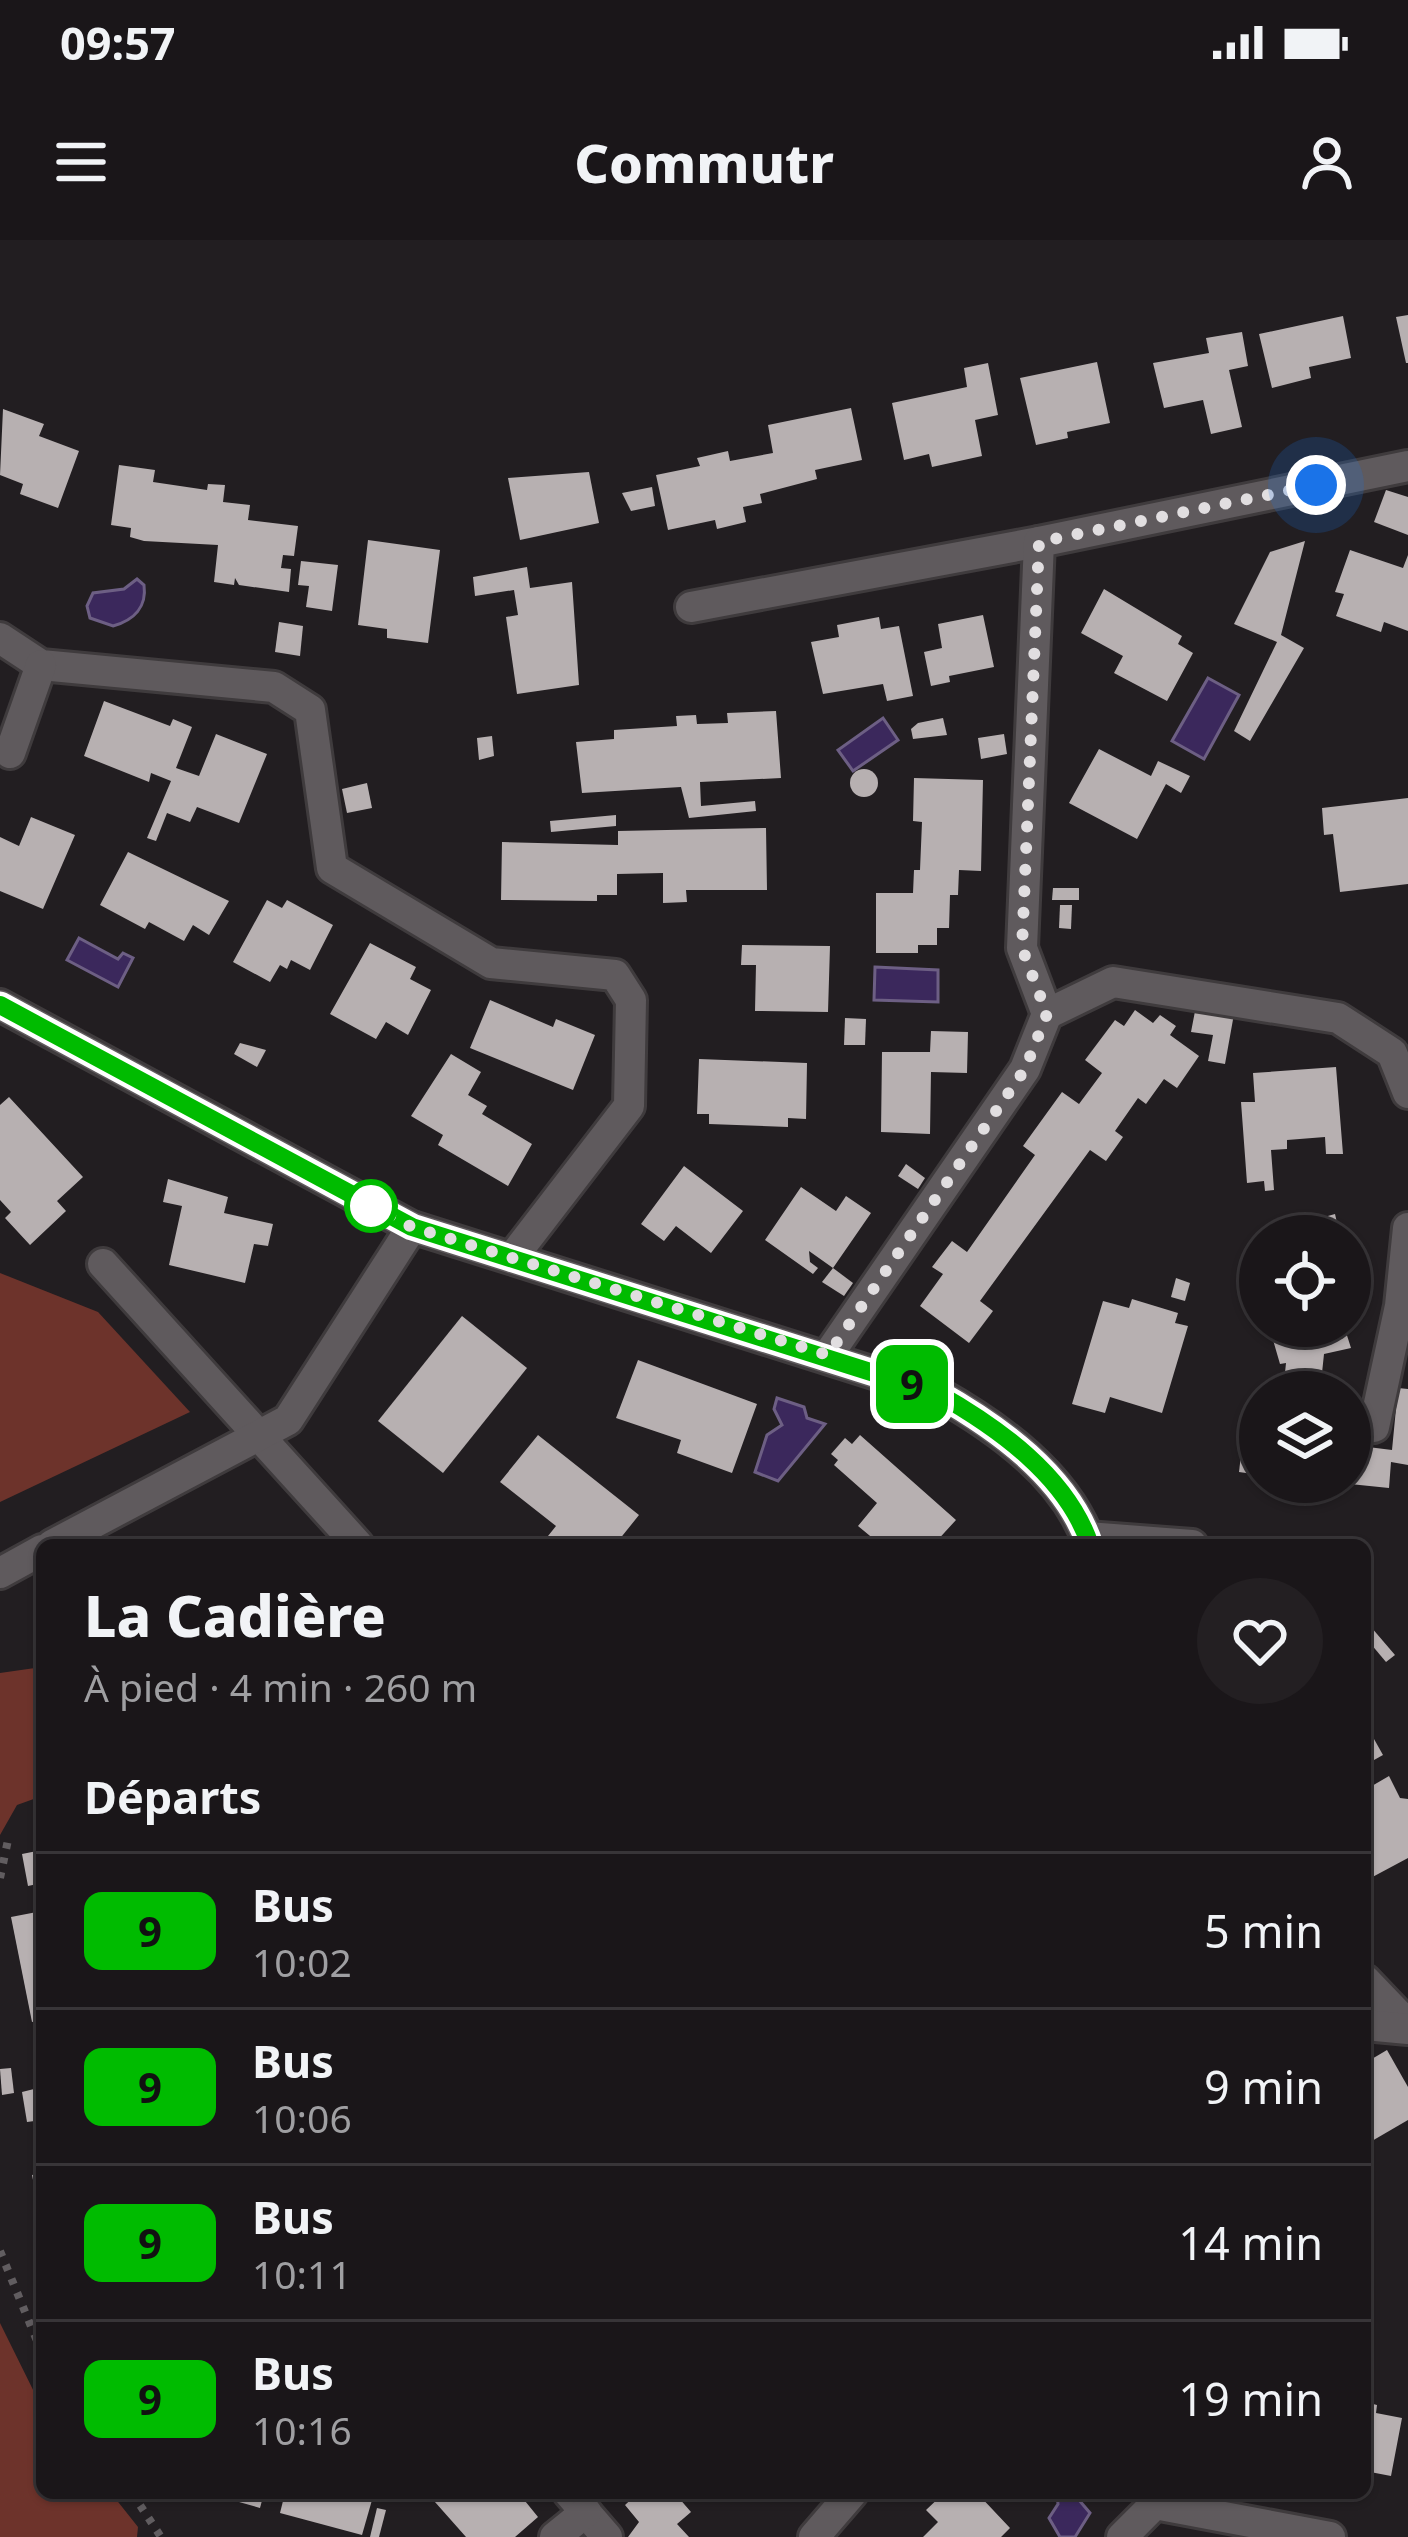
<!DOCTYPE html>
<html lang="fr">
<head>
<meta charset="utf-8">
<style>
	:root { --surface:#1a1619; --page:#231f22; --text:#f1f3f6; --muted:#9f9fa2; --line:#383538 }
	body { margin:0; font-family:"Noto Sans",sans-serif; background:var(--page); color:var(--text); height:100vh; display:flex; flex-direction:column; font-size:45px; white-space:nowrap }
	* { box-sizing:border-box; margin:0 }
	p { font-size:39px; color:var(--muted) }
	.icon { flex:none; width:66px; height:66px; fill:none; stroke:currentColor; stroke-width:2; stroke-linecap:round; stroke-linejoin:round }
	.map { position:relative; flex:1; overflow:hidden }
	.side { position:absolute; left:36px; top:1299px; width:1335px; height:960px; display:flex; flex-direction:column; background:var(--surface); border-radius:18px; box-shadow:0 3px 9px #0004,0 0 0 3px var(--line) }
	.side>* { flex:none }
	.badge { padding:0 24px; border-radius:18px; font-size:42px; line-height:78px }
	.fabs { position:absolute; left:1239px; top:975px; display:grid; gap:24px }
	.fabs a { display:grid; place-items:center; width:132px; height:132px; border-radius:50%; background:var(--surface); box-shadow:0 3px 9px #0004,0 0 0 3px var(--line); font-size:60px }
	.you { position:absolute; width:60px; height:60px; margin:-30px; border:9px solid #fff; border-radius:50%; background:#1a73e8; box-shadow:0 0 0 18px #1a73e833 }
	.map>.badge { position:absolute; translate:-50% -50%; box-shadow:0 0 0 6px #fff }
	h2 { padding:0 48px; font-size:45px; line-height:108px }
	.round { display:grid; place-items:center; flex:none; width:126px; height:126px; border-radius:63px; background:var(--page) }
	.headline { display:flex; align-items:center; justify-content:space-between; height:204px; padding:0 48px }
	h1 { font-size:57px; font-weight:800; line-height:90px }
	ul { padding:0; list-style:none }
	li { display:flex; align-items:center; gap:36px; height:156px; padding:0 48px; border-top:3px solid var(--line) }
	li div { flex:1 }
	li b { display:block; font-size:45px }
	li em { font-style:normal }
	li .badge { min-width:132px; font-weight:700; text-align:center }
	.status { display:flex; justify-content:space-between; align-items:center; height:84px; padding:0 60px; background:var(--surface); direction:ltr }
	.status svg { height:33px; fill:currentColor }
	header { display:flex; justify-content:space-between; align-items:center; height:156px; padding:0 48px; background:var(--surface); font-size:54px; font-weight:800 }
	.map>svg:first-child { display:block }
</style>
</head>
<body>
<div class="status"><b>09:57</b><svg viewBox="0 0 49 12"><path d="M0 12V9h3v3zM5 12V6h3v6zM10 12V3h3v9zM15 12V0h3v12zM26 1h20v11H26zM47 4h2v5h-2z"/></svg></div>
<header><svg class="icon" aria-label="menu" viewBox="0 0 24 24"><path d="M4 6h16M4 12h16M4 18h16"/></svg>Commutr<svg class="icon" aria-label="person" viewBox="0 0 24 24"><circle cx="12" cy="8" r="4"/><path d="M4 21q1-7 8-7t8 7"/></svg></header>
<div class="map">
<svg width="1408" height="2297" viewBox="0 0 1408 2297">
	<rect width="100%" height="100%" fill="#221e21"/>
	<!-- green -->
	<g fill="#6d332b">
		<polygon points="0,1033 98,1072 190,1172 0,1262"/>
		<polygon points="42,1427 42,1556 17,1565 0,1595 0,1433"/>
		<polygon points="0,2083 42,2168 42,2253 111,2253 138,2287 137,2297 0,2297"/>
	</g>
	<!-- water -->
	<g fill="#3b285c" stroke="#6d5f84" stroke-width="3">
		<path d="M137 339 144 345C147 367 134 380 113 386L90 378 87 366 93 353 124 349Z"/>
		<polygon points="1208,438 1239,455 1204,519 1172,501"/>
		<polygon points="883,478 898,500 853,531 838,510"/>
		<polygon points="79,698 118,719 123,713 133,718 118,747 67,720"/>
		<polygon points="875,727 938,730 938,762 874,760"/>
		<polygon points="777,1158 804,1167 807,1178 825,1184 778,1241 755,1232 767,1195 782,1185 774,1169"/>
		<polygon points="1057,2253 1073,2253 1090,2273 1075,2297 1060,2297 1049,2278 1058,2264"/>
	</g>
	<!-- building -->
	<g fill="#b7b0b1">
		<polygon points="1408,75 1408,123 1406,123 1396,77"/>
		<polygon points="1343,76 1351,118 1309,127 1311,138 1272,148 1259,94"/>
		<polygon points="1242,92 1248,126 1229,130 1242,187 1211,194 1203,160 1164,168 1153,123 1209,113 1206,98"/>
		<polygon points="1097,122 1110,183 1067,192 1068,198 1036,205 1020,138"/>
		<polygon points="988,123 998,175 975,180 982,216 932,227 929,214 904,220 892,163 967,147 964,128"/>
		<polygon points="851,168 862,220 815,230 817,239 760,254 762,263 743,267 746,282 717,289 715,280 668,290 656,235 700,226 697,218 728,211 730,221 773,213 768,185"/>
		<polygon points="3,169 44,184 39,196 79,211 58,268 20,254 23,244 0,235"/>
		<polygon points="119,225 155,230 153,242 207,250 208,244 225,245 223,262 250,265 248,280 298,286 294,316 283,315 281,328 291,329 289,352 239,345 235,338 234,345 214,342 218,305 144,301 130,297 131,288 111,285"/>
		<polygon points="589,232 599,283 520,300 508,238"/>
		<polygon points="652,247 655,266 631,271 622,253"/>
		<polygon points="1386,250 1408,257 1408,295 1374,282"/>
		<polygon points="368,300 440,310 428,403 387,398 387,389 358,385"/>
		<polygon points="1305,301 1281,395 1304,408 1250,501 1234,491 1277,402 1234,384 1270,312"/>
		<polygon points="1350,310 1403,328 1408,315 1408,391 1384,382 1381,392 1336,376 1344,354 1335,352"/>
		<polygon points="301,321 338,325 332,371 306,367 309,346 298,345"/>
		<polygon points="527,327 530,348 572,342 579,445 517,454 506,377 518,375 514,350 475,356 473,337"/>
		<polygon points="1104,349 1182,396 1178,404 1193,413 1167,461 1114,433 1123,416 1081,393"/>
		<polygon points="983,375 994,427 949,436 950,442 931,446 924,412 942,408 938,384"/>
		<polygon points="879,377 881,389 899,386 913,456 887,461 883,444 823,454 811,402 839,397 837,385"/>
		<polygon points="279,382 303,386 300,416 275,412"/>
		<polygon points="104,461 170,486 173,479 192,487 176,528 199,536 216,494 267,514 239,583 197,567 190,582 167,573 156,601 147,598 171,541 151,533 149,542 84,516"/>
		<polygon points="776,471 781,538 700,542 701,566 755,561 756,571 689,578 681,547 582,553 576,502 614,499 614,490 677,486 676,476 696,475 697,484 728,483 727,473"/>
		<polygon points="943,478 947,495 913,499 911,489 918,483"/>
		<polygon points="1004,494 1007,514 981,519 978,498"/>
		<polygon points="492,496 494,516 479,520 477,498"/>
		<polygon points="1099,509 1151,536 1158,521 1190,536 1181,553 1166,544 1137,599 1069,563"/>
		<circle cx="864" cy="543" r="14"/>
		<polygon points="914,538 983,540 981,631 959,630 958,655 950,655 949,688 937,688 937,705 918,705 918,713 876,713 876,653 913,653 914,630 920,630 922,582 913,581"/>
		<polygon points="367,543 372,568 347,573 342,549"/>
		<polygon points="1408,558 1408,644 1340,652 1333,594 1324,595 1322,568"/>
		<polygon points="616,575 616,586 551,592 550,581"/>
		<polygon points="31,577 75,595 43,669 0,651 0,597 19,606"/>
		<polygon points="766,588 767,650 686,650 687,662 663,663 663,633 617,634 617,655 597,655 597,661 501,660 502,602 618,605 618,591"/>
		<polygon points="128,612 229,661 209,695 193,685 184,701 149,682 145,689 100,665"/>
		<polygon points="1053,648 1079,648 1079,660 1052,660"/>
		<polygon points="267,660 282,668 287,660 333,685 310,730 291,720 287,729 280,725 270,742 233,722"/>
		<polygon points="1060,665 1072,665 1071,689 1059,688"/>
		<polygon points="370,703 416,727 410,739 431,750 408,795 386,782 376,799 330,774"/>
		<polygon points="742,705 830,706 828,772 755,771 756,725 741,725"/>
		<polygon points="490,760 553,787 556,779 595,795 573,850 470,808"/>
		<polygon points="1196,766 1234,774 1225,824 1208,821 1213,795 1191,792"/>
		<polygon points="1135,770 1153,783 1160,775 1176,786 1170,795 1199,816 1177,848 1164,839 1146,864 1138,858 1115,891 1123,897 1106,921 1090,910 980,1061 993,1071 969,1103 920,1066 943,1034 932,1027 952,1001 967,1012 1035,915 1023,906 1062,852 1079,864 1102,833 1085,820 1115,780 1124,786"/>
		<polygon points="845,778 866,779 865,805 844,805"/>
		<polygon points="931,791 968,792 967,833 931,832 930,894 881,892 882,812 930,812"/>
		<polygon points="240,803 266,810 257,827 234,814"/>
		<polygon points="451,814 481,832 468,855 487,866 482,874 532,904 508,946 438,905 443,895 411,876"/>
		<polygon points="699,819 807,823 806,879 788,878 788,887 709,884 709,874 697,874"/>
		<polygon points="1336,827 1343,914 1326,914 1325,897 1287,900 1287,909 1271,910 1274,950 1265,951 1264,941 1247,943 1241,862 1255,862 1253,833"/>
		<polygon points="9,857 83,937 57,961 66,971 30,1005 5,978 11,972 0,960 0,865"/>
		<polygon points="906,924 925,938 918,949 898,936"/>
		<polygon points="684,926 743,971 711,1013 676,986 664,1001 641,984"/>
		<polygon points="168,939 228,957 224,973 273,984 268,1006 254,1004 245,1043 169,1025 182,966 163,962"/>
		<polygon points="801,947 836,971 846,956 871,973 833,1028 809,1011 810,1022 818,1028 813,1034 765,1000"/>
		<polygon points="1335,974 1340,996 1260,996 1260,995"/>
		<polygon points="833,1028 853,1043 844,1056 822,1042"/>
		<polygon points="1176,1038 1190,1043 1185,1061 1171,1057"/>
		<polygon points="1132,1059 1178,1073 1175,1083 1188,1086 1162,1173 1110,1157 1105,1173 1072,1164 1103,1061 1129,1068"/>
		<polygon points="462,1076 527,1128 443,1233 378,1181"/>
		<polygon points="1269,1086 1344,1086 1351,1108 1324,1114 1320,1152 1283,1152 1286,1123 1280,1124"/>
		<polygon points="638,1120 757,1164 732,1233 677,1213 681,1200 616,1178"/>
		<polygon points="1398,1148 1408,1149 1408,1225 1391,1222 1389,1248 1350,1244 1352,1205 1392,1210"/>
		<polygon points="538,1195 639,1275 615,1305 559,1305 548,1296 556,1286 500,1242"/>
		<polygon points="860,1195 956,1280 933,1305 881,1305 858,1286 877,1263 834,1225 838,1220 831,1214 845,1198 852,1204"/>
		<polygon points="1243,1198 1260,1199 1260,1235 1239,1232"/>
		<polygon points="1365,1380 1395,1415 1386,1422 1365,1397"/>
		<polygon points="1365,1483 1383,1515 1365,1525"/>
		<polygon points="1389,1536 1400,1558 1408,1559 1408,1618 1365,1641 1365,1550"/>
		<polygon points="42,1610 42,1643 28,1646 22,1614"/>
		<polygon points="42,1671 42,1780 32,1782 11,1677"/>
		<polygon points="1387,1810 1408,1847 1408,1880 1365,1905 1365,1823"/>
		<polygon points="11,1828 14,1853 2,1855 0,1829"/>
		<polygon points="42,1847 42,1880 27,1882 22,1852"/>
		<polygon points="42,1915 42,1974 40,1974 32,1935 38,1934 35,1916"/>
		<polygon points="1365,2162 1377,2165 1376,2173 1402,2178 1391,2236 1365,2231"/>
		<polygon points="207,2253 264,2253 260,2268"/>
		<polygon points="285,2253 374,2253 362,2295 280,2273"/>
		<polygon points="427,2253 524,2253 521,2256 538,2277 515,2297 466,2297"/>
		<polygon points="638,2253 683,2253 678,2257 691,2272 677,2284 689,2297 628,2297 639,2282 625,2265"/>
		<polygon points="944,2253 977,2253 1010,2288 1001,2297 923,2297 938,2282 926,2270"/>
		<polygon points="377,2268 386,2270 379,2297 370,2297"/>
	</g>
	<g fill="none" stroke-linecap="round" stroke-linejoin="round">
		<!-- minor casing -->
		<g stroke="#3f3b3d" stroke-width="36">
			<g id="minor">
				<polyline points="691,367 1039,302"/>
				<polyline points="0,398 41,425 274,447 310,470 332,628 491,723 615,735 631,760 629,866 512,1018"/>
				<polyline points="10,513 41,425"/>
				<polyline points="1047,774 1022,708 1039,302 1408,226"/>
				<polyline points="103,1024 358,1305"/>
				<polyline points="828,1115 1025,829 1047,774 1113,742 1338,778 1392,813 1408,853"/>
				<polyline points="1374,1187 1400,1066 1408,988"/>
				<polyline points="1087,1297 1192,1305"/>
				<polyline points="52,1305 288,1180 412,987"/>
				<polyline points="0,1333 42,1310"/>
				<polyline points="1365,1740 1408,1785"/>
				<polyline points="569,2253 607,2297"/>
				<polyline points="555,2297 586,2272"/>
				<polyline points="1122,2297 1155,2264 1330,2297"/>
			</g>
		</g>
		<!-- tertiary casing -->
		<g stroke="#3f3b3d" stroke-width="36">
			<g id="tertiary">
				<path d="M0 765 412 987 937 1153C997 1187 1067 1236 1090 1305"/>
				<polyline points="1365,1785 1408,1789"/>
				<polyline points="814,2297 852,2253"/>
			</g>
		</g>
		<!-- path -->
		<g stroke="#615d60" stroke-width="8" stroke-dasharray="6 9" stroke-linecap="butt">
			<polyline points="0,1638 8,1600"/>
			<polyline points="0,2011 42,2113"/>
			<polyline points="132,2253 161,2297"/>
		</g>
		<!-- minor -->
		<use href="#minor" stroke="#5f5a5d" stroke-width="30"/>
		<!-- tertiary -->
		<use href="#tertiary" stroke="#5f5a5d" stroke-width="30"/>
	</g>
	<g fill="none" stroke-linecap="round" stroke-linejoin="round">
		<!-- line casing -->
		<g stroke="#fff" stroke-width="27">
			<path id="line" d="M0 765 412 987 937 1153C997 1187 1067 1236 1090 1305"/>
		</g>
		<!-- line -->
		<use href="#line" stroke="#0b0" stroke-width="18"/>
		<!-- walk -->
		<polyline stroke="#e1dee0" stroke-width="12" stroke-dasharray="0 21.6" points="371,966 412,987 828,1115 1025,829 1047,774 1022,708 1039,302 1316,245"/>
	</g>
	<!-- markers -->
	<circle fill="#fff" stroke="#0b0" stroke-width="6" cx="371" cy="966" r="24"/>
</svg>
<div class="fabs">
<a><svg class="icon" aria-label="locate" viewBox="0 0 24 24"><circle cx="12" cy="12" r="6"/><path d="M12 2v4M12 18v4M2 12h4M18 12h4"/></svg></a>
<a><svg class="icon" aria-label="layers" viewBox="0 0 24 24"><path d="M12 4l9 5-9 5-9-5zM3 14l9 5 9-5"/></svg></a>
</div>
<div class="you" style="left:1316px;top:245px"></div>
<b class="badge" style="left:912px;top:1144px;background:#0b0;color:#111">9</b>
<section class="side">
<div class="headline"><div><h1>La Cadière</h1><p>À pied · 4 min · 260 m</p></div><a class="round"><svg class="icon" aria-label="heart" viewBox="0 0 24 24"><path d="M12 20l-8-8c-3-5 5-10 8-4 3-6 11-1 8 4z"/></svg></a></div>
<h2>Départs</h2>
<ul>
<li><span class="badge" style="background:#0b0;color:#111">9</span><div><b>Bus</b><p>10:02</p></div><em>5 min</em></li>
<li><span class="badge" style="background:#0b0;color:#111">9</span><div><b>Bus</b><p>10:06</p></div><em>9 min</em></li>
<li><span class="badge" style="background:#0b0;color:#111">9</span><div><b>Bus</b><p>10:11</p></div><em>14 min</em></li>
<li><span class="badge" style="background:#0b0;color:#111">9</span><div><b>Bus</b><p>10:16</p></div><em>19 min</em></li>
</ul>
</section>
</div>
</body>
</html>
